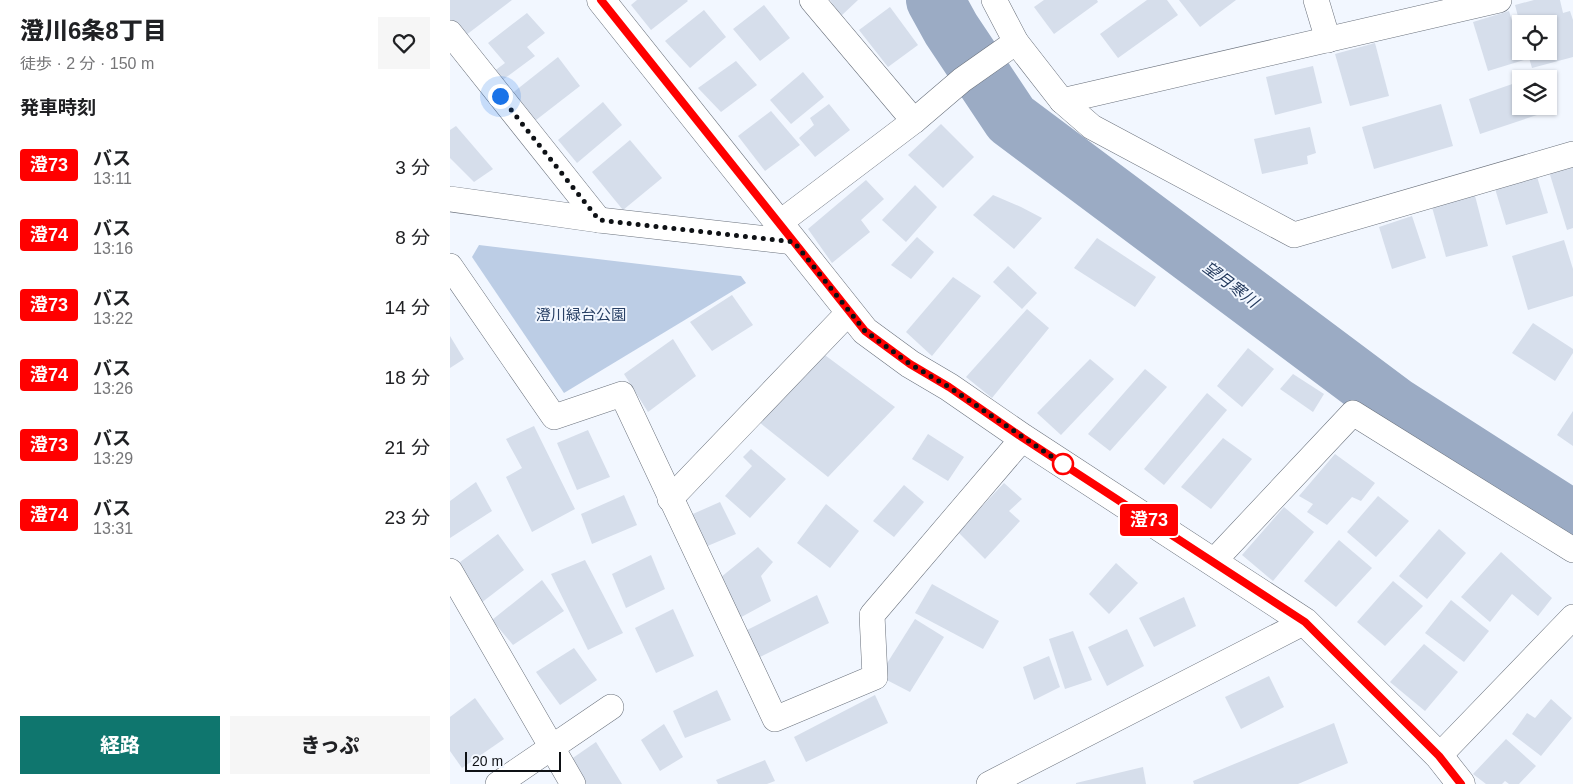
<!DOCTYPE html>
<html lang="ja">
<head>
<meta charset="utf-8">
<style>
	:root { --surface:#fff; --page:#f6f6f6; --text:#202124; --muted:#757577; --accent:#0f766e }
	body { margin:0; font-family:Helvetica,"Noto Sans JP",sans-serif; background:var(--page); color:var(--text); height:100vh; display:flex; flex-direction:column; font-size:19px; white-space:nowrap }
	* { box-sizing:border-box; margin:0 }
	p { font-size:16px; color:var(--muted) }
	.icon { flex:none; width:28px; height:28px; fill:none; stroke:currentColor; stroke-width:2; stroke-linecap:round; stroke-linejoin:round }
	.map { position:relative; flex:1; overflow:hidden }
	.side { display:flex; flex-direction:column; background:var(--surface); width:450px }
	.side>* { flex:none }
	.badge { padding:0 10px; border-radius:4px; font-size:18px; line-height:32px }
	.tools { position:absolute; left:1062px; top:15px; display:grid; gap:10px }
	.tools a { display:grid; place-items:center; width:45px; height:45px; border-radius:0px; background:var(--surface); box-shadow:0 1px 4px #0004; font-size:25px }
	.scale { position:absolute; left:15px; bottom:12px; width:96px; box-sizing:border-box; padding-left:5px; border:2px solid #0e1115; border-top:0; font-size:14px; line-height:18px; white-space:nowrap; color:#0e1115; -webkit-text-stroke:4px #f2f7ff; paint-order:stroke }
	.you { position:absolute; width:25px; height:25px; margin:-12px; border:4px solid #fff; border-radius:50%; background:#1a73e8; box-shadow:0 0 0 8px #1a73e833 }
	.map>.badge { position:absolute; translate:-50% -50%; box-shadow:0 0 0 2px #fff }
	h2 { padding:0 20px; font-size:19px; line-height:45px }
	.round { display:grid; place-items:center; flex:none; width:52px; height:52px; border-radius:0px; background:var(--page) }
	.headline { display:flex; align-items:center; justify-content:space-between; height:85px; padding:0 20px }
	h1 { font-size:24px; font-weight:800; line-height:38px }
	.action { display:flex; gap:10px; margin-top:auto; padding:10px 20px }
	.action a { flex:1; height:58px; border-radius:0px; background:var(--accent); color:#fff; font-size:20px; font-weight:800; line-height:58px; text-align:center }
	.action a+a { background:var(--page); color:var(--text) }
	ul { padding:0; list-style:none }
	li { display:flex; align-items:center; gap:15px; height:70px; padding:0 20px }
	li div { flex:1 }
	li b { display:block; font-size:19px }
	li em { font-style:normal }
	li .badge { min-width:55px; font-weight:700; text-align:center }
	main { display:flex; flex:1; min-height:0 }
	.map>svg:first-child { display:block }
</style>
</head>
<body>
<main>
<section class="side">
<div class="headline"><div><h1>澄川6条8丁目</h1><p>徒歩 · 2 分 · 150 m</p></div><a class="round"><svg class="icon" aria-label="heart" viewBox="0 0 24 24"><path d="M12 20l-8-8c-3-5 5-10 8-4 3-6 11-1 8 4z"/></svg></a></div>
<h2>発車時刻</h2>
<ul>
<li><span class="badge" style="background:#f00;color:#fff">澄73</span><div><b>バス</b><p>13:11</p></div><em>3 分</em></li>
<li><span class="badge" style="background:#f00;color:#fff">澄74</span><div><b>バス</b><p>13:16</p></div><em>8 分</em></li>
<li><span class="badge" style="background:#f00;color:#fff">澄73</span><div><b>バス</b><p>13:22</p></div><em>14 分</em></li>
<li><span class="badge" style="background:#f00;color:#fff">澄74</span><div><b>バス</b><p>13:26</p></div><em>18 分</em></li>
<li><span class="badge" style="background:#f00;color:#fff">澄73</span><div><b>バス</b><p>13:29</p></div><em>21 分</em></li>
<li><span class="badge" style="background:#f00;color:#fff">澄74</span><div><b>バス</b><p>13:31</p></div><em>23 分</em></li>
</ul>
<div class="action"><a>経路</a><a>きっぷ</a></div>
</section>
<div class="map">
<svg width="1123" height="784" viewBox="0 0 1123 784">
	<rect width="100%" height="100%" fill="#f2f7ff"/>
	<!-- green -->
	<polygon fill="#bccde5" points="29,245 291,276 296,283 114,393 22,257"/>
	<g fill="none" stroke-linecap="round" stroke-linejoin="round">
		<!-- river -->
		<polyline stroke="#9babc4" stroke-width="58" points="485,0 501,29 561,119 945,406 1123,520"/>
	</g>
	<!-- building -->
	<g fill="#d6deeb">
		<polygon points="0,0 62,0 7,42 0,35"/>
		<polygon points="187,0 237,0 238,1 201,30 181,5"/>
		<polygon points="380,0 408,0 391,16"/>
		<polygon points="594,0 647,0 648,2 604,34 584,7"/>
		<polygon points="697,0 717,0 728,15 668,58 650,34"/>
		<polygon points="729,0 786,0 750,27"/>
		<polygon points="1084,0 1110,0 1113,13 1120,11 1123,20 1123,57 1082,68 1077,51 1099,51 1099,24 1071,24 1071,28 1065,5"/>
		<polygon points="314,5 340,38 310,61 283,29"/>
		<polygon points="440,7 468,45 438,67 409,30"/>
		<polygon points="254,10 276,37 240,68 215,41"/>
		<polygon points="1059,11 1074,60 1038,71 1023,22"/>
		<polygon points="77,13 95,33 77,47 85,56 43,87 35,78 55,63 38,43"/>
		<polygon points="925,43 939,96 900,106 885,54"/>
		<polygon points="108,57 130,86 77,127 55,99"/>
		<polygon points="286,61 307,85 271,112 248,88"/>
		<polygon points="863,66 872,103 825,115 816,77"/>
		<polygon points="353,72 374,97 341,124 320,100"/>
		<polygon points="1071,81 1071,106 1085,106 1087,115 1030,134 1019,99"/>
		<polygon points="153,102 172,125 127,163 108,140"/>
		<polygon points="379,104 400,130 365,157 349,138 364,125 360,118"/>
		<polygon points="991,104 1003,146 924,169 912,127"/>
		<polygon points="321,111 350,145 315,171 288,136"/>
		<polygon points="491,124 524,157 493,188 458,155"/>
		<polygon points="6,126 43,169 24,182 0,158 0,130"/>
		<polygon points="860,127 866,153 857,156 858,164 812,174 804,139"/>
		<polygon points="180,140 212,178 173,210 142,172"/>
		<polygon points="1123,157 1123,228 1117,230 1097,165"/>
		<polygon points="1085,170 1098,213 1056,225 1043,182"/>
		<polygon points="416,180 434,199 411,220 420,232 382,263 358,229"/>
		<polygon points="465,185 487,207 456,242 432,220"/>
		<polygon points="1023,188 1038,246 996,257 980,200"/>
		<polygon points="543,195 571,207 592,218 564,249 523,215"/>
		<polygon points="962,216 976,258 942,269 929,227"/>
		<polygon points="467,237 484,252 461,279 441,265"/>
		<polygon points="647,238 706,277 685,307 624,268"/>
		<polygon points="1114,240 1123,269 1123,296 1078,310 1062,256"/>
		<polygon points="558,266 587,293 572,309 543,282"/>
		<polygon points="503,277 531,296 482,356 456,332"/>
		<polygon points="282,295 303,325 262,351 240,322"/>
		<polygon points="577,309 599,328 542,398 516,377"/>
		<polygon points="1083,323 1123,349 1123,353 1105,381 1062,353"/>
		<polygon points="0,336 14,359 0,368"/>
		<polygon points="223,339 246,376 198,412 174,374"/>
		<polygon points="798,348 824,369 792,407 767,386"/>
		<polygon points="368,350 445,407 378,477 309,422"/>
		<polygon points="640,359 664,379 611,435 587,413"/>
		<polygon points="695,369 717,387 660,451 638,434"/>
		<polygon points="843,374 874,394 863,412 830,389"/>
		<polygon points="757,393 777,410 714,485 694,469"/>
		<polygon points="1123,411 1123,446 1107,435"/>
		<polygon points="84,426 125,509 82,532 56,477 72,468 56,439"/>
		<polygon points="138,430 160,477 127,490 107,443"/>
		<polygon points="478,434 514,457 498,481 462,459"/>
		<polygon points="773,438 802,459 761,509 731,487"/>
		<polygon points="301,449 336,479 300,518 275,496 302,466 293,457"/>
		<polygon points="885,454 925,483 911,501 902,497 877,525 857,512 863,504 849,496"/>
		<polygon points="26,482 42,511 0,538 0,501"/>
		<polygon points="554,483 572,499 559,511 570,521 535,559 508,532"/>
		<polygon points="454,485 474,502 444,537 423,521"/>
		<polygon points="174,495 187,525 142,544 131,514"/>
		<polygon points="928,496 959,521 926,557 897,532"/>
		<polygon points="270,502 286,534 248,550 236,517"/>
		<polygon points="376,504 409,531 380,568 347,543"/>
		<polygon points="834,507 864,532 823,581 792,555"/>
		<polygon points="989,529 1016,553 977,599 949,576"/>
		<polygon points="48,534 74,570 31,603 2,568"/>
		<polygon points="889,540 922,568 886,607 854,581"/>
		<polygon points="308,547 323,562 311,576 321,601 284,621 265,582"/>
		<polygon points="1051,552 1102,598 1088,616 1062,594 1040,622 1011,597"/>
		<polygon points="201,555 215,589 176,608 162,574"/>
		<polygon points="135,560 173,633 138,650 101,574"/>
		<polygon points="666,563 688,583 659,614 639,594"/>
		<polygon points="92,580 114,611 63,645 42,620"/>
		<polygon points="943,581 973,606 935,646 907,622"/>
		<polygon points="482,584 549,621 533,649 465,613"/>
		<polygon points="367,595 379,623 304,660 293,632"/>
		<polygon points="734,597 746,626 704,647 689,618"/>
		<polygon points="1001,600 1039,631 1014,662 975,633"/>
		<polygon points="223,609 244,656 206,673 185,628"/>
		<polygon points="465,619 494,637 460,692 429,676"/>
		<polygon points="677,629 694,666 657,686 638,647"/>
		<polygon points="623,631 642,680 615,689 599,639"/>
		<polygon points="974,644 1008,672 975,711 940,682"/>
		<polygon points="124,648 147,680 110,705 86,672"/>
		<polygon points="599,656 610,687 584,700 573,667"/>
		<polygon points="819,676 834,707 791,729 775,697"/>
		<polygon points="267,690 281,720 235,738 223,711"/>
		<polygon points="425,695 438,723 356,762 344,737"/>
		<polygon points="25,698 54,739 12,768 0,751 0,717"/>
		<polygon points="1101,699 1122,718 1091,756 1062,734 1077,713 1085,718"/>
		<polygon points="884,723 898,763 848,784 744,784 743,781"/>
		<polygon points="214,724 233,757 210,771 191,740"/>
		<polygon points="1056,739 1086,766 1069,784 1059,784 1055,781 1052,784 1036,784 1023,774"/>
		<polygon points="146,742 172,784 130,784 117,762"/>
		<polygon points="315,760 325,781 317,784 268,784 266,780"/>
		<polygon points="693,767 696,784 626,784 626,783"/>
	</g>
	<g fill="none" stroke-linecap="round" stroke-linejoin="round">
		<!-- minor casing -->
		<g stroke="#6b727d" stroke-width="26">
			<g id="minor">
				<polyline points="362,0 464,121"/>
				<polyline points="544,0 566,42 612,101 642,127 844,235 1123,154"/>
				<polyline points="866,0 878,40"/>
				<polyline points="0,33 149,220"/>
				<polyline points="612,101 1049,0"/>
				<polyline points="0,199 149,220 344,242"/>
				<polyline points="328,224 464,121 512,80 566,42"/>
				<polyline points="0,266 104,417 172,394 325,719 425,677 422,615 573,438"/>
				<polyline points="220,499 399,312"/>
				<polyline points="763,562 903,413 1123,550"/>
				<polyline points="0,571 123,784"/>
				<polyline points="989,756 1123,617"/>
				<polyline points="48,784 161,707"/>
				<polyline points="539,784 855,622"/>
			</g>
		</g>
		<!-- tertiary casing -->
		<g stroke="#6b727d" stroke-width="29">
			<polyline id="tertiary" points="151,0 415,331 460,364 499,387 573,438 855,622 989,756 1011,784"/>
		</g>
		<!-- minor -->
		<use href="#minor" stroke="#fff" stroke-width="25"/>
		<!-- tertiary -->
		<use href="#tertiary" stroke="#fff" stroke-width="28"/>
	</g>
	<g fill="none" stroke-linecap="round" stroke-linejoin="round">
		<!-- line casing -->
		<g stroke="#fff" stroke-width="11">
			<polyline id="line" points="151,0 415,331 460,364 499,387 573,438 855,622 989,756 1011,784"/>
		</g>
		<!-- line -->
		<use href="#line" stroke="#f00" stroke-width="8"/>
		<!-- walk -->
		<polyline stroke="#0e1115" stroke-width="5" stroke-dasharray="0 9" points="50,96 149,220 344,242 415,331 460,364 499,387 620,469 613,464"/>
	</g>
	<!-- markers -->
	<circle fill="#fff" stroke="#f00" stroke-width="2.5" cx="613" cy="464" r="10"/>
	<g text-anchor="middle" stroke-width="4" stroke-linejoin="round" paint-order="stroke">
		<!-- park labels -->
		<g font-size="15" fill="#284065" stroke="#f2f7ff">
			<text x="131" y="320">澄川緑台公園</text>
		</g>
		<!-- water labels -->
		<g font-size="16" font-style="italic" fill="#1e3559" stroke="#f2f7ff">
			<text transform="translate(781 284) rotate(37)" y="6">望月寒川</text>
		</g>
	</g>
</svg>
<div class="tools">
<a><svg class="icon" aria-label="locate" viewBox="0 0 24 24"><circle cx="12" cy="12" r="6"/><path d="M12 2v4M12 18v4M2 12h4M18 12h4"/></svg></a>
<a><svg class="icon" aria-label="layers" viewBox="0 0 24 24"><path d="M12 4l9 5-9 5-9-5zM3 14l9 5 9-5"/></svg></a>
</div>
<div class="scale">20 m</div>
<div class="you" style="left:50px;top:96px"></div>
<b class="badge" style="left:699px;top:520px;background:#f00;color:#fff">澄73</b>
</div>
</main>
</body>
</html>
